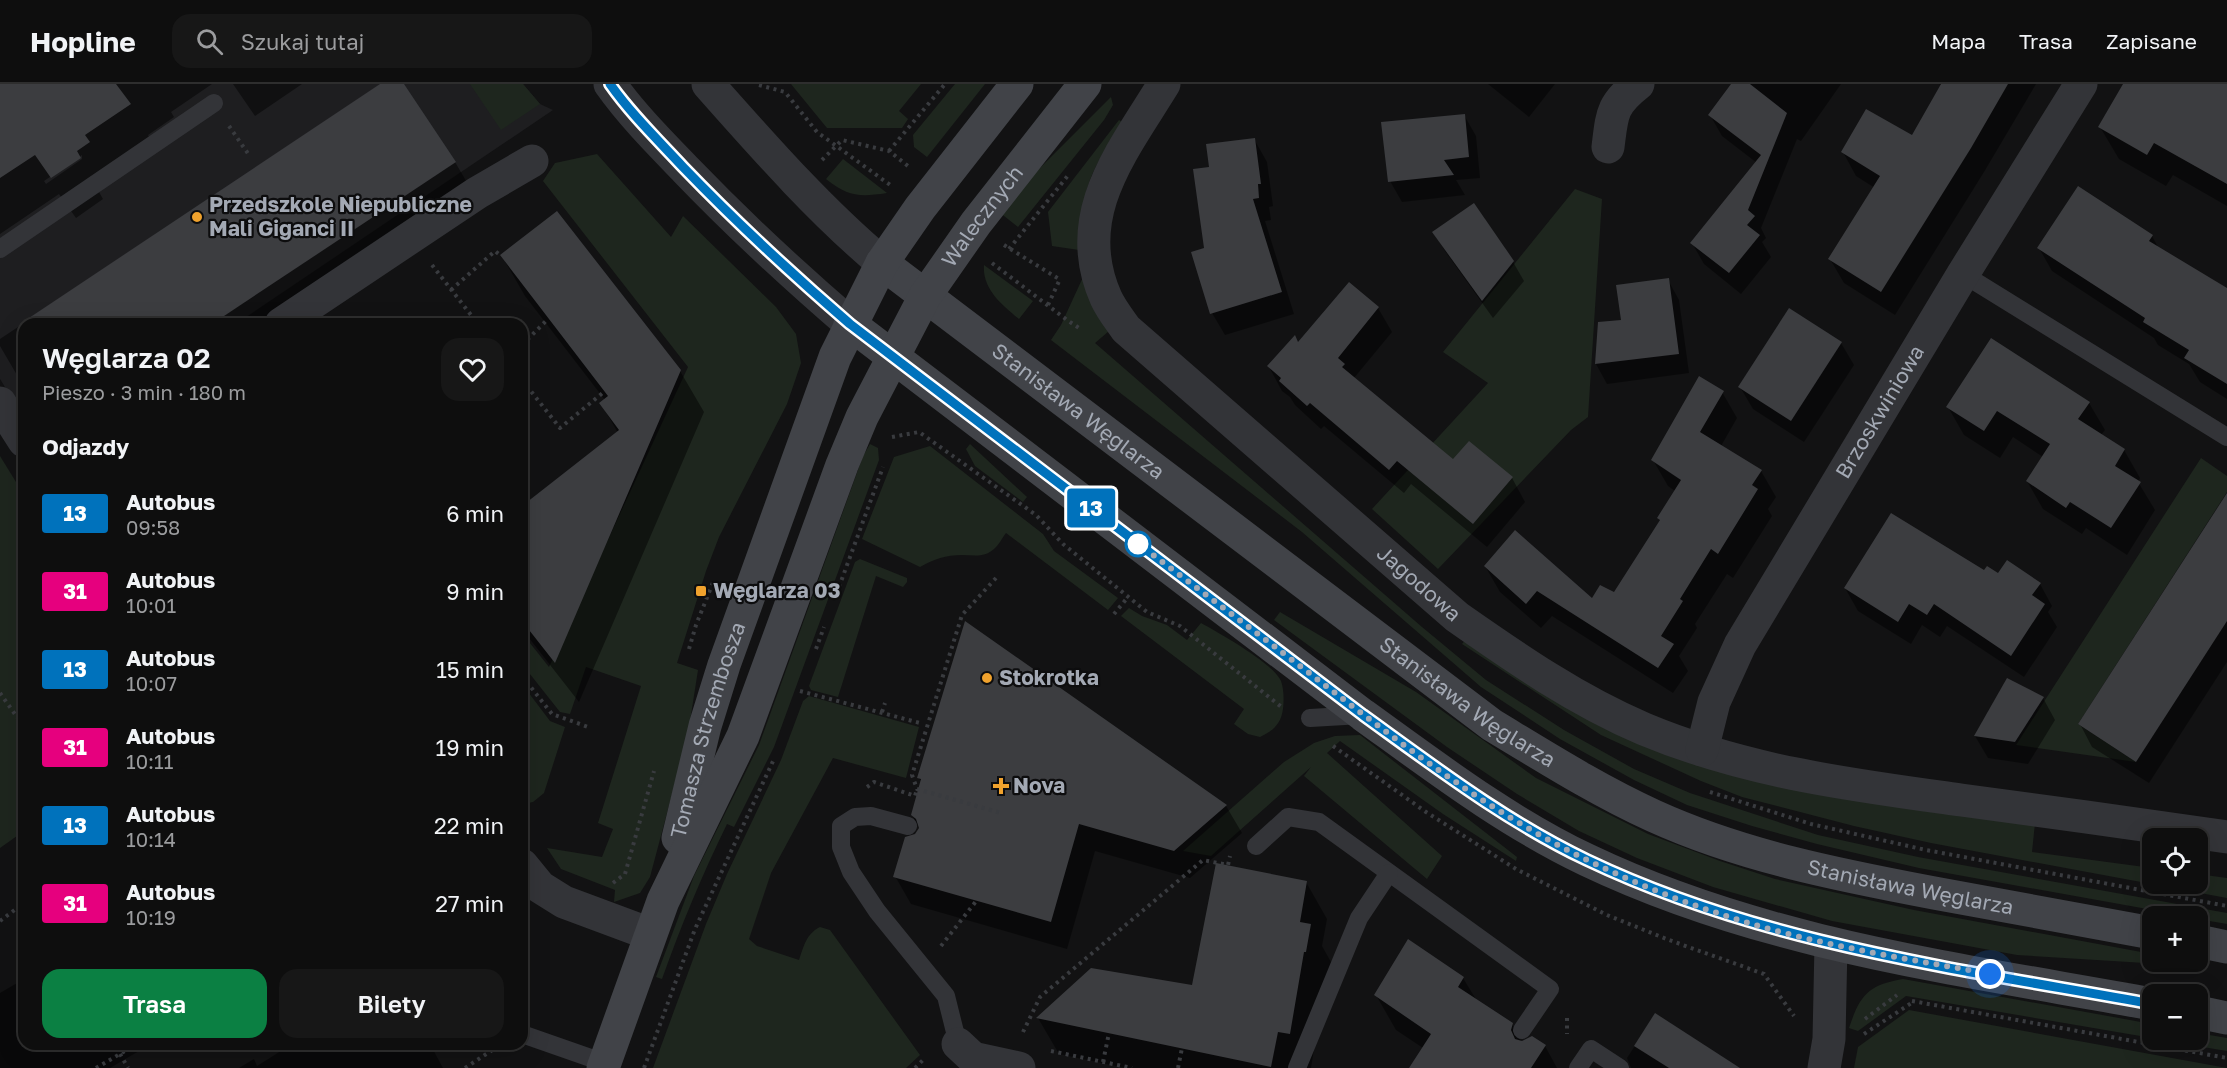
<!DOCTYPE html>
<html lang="pl">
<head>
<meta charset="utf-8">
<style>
	:root { --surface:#0e0e0e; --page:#171717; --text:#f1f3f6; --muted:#9b9c9e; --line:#2e2e2e; --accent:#0b8043 }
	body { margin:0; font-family:"Golos Text",sans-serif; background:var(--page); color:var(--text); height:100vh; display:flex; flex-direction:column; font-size:22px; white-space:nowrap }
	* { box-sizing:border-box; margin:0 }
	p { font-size:20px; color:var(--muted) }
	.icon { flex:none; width:33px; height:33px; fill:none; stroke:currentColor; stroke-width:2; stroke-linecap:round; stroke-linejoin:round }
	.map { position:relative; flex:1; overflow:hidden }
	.panel { position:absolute; left:18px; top:234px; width:510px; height:732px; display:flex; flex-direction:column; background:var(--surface); border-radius:18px; box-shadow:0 6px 24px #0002,0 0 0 2px var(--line) }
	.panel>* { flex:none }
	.badge { padding:0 12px; border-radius:4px; font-size:21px; line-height:39px }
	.controls { position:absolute; left:2142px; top:744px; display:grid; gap:12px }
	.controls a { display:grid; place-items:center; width:66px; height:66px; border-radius:12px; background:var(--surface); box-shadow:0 6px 24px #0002,0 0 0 2px var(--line); font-size:30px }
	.you { position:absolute; width:30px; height:30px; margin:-15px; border:4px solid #fff; border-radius:50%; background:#1a73e8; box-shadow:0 0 0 9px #1a73e833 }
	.map>.badge { position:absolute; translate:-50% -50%; box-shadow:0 0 0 3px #fff }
	h2 { padding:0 24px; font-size:22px; line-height:54px }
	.round { display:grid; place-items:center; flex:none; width:63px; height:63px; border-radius:18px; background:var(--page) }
	.summary { display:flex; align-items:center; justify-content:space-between; height:102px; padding:0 24px }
	h1 { font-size:28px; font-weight:600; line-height:45px }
	.button { display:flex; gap:12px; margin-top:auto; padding:12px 24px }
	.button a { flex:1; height:69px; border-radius:18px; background:var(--accent); color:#fff; font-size:24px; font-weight:600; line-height:69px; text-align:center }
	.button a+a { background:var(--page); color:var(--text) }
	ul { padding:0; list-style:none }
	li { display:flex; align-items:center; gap:18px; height:78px; padding:0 24px }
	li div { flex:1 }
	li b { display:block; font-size:22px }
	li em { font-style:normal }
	li .badge { min-width:66px; font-weight:700; text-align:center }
	header { display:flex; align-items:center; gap:36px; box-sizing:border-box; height:84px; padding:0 30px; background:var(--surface); border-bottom:2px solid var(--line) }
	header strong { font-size:28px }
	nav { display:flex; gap:33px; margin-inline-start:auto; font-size:21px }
	.search { width:420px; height:54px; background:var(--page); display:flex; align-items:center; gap:15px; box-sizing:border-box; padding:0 21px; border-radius:18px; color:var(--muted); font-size:22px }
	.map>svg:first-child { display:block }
</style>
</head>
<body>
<header>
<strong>Hopline</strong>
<div class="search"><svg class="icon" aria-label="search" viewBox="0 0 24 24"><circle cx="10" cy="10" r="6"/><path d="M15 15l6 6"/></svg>Szukaj tutaj</div>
<nav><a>Mapa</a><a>Trasa</a><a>Zapisane</a></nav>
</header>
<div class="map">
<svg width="2227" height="984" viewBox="0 0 2227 984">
	<rect width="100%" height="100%" fill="#121213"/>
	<!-- built -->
	<polygon fill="#1e1e20" points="0,0 523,0 540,20 553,26 236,240 24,240 24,334 0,295"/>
	<!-- green -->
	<g fill="#1e261e">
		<polygon points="470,0 523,0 540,20 501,46"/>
		<polygon points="791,0 921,0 899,27 908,35 902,44 827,44"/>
		<polygon points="955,0 985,0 927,73 914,63 913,51"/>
		<polygon points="1111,13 1113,21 1104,36 1018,143 999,128 1013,111"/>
		<path d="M1119 36 1122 38C1109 59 1094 81 1087 105 1082 125 1080 145 1079 166L1052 162 1048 128Z"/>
		<polygon points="597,70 671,153 683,132 776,223 796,250 801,279 787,320 719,453 706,487 677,579 698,586 688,650 650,793 640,809 614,818 615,806 561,785 547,764 602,773 613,745 598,739 641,602 586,583 570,630 560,628 522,580 522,549 549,583 688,283 543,97 555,79"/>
		<path d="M843 75 887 109C859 113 849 113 826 95Z"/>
		<polygon points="1575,105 1602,115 1588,333 1571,346 1438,485 1372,425 1488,299 1443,268"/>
		<path d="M984 181 1033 217 1019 235C1002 221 982 205 984 181Z"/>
		<polygon points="1084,191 1109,247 1095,259 1422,543 1486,596 1564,646 1634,685 1690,709 1818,751 1918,773 2227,829 2227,840 2198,835 2198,832 2186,832 1919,784 1817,760 1752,742 1687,721 1634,696 1560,655 1481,603 1302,448 1051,256 1061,241"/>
		<path d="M870 360 878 364 879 376 774 663 734 743 727 740C702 791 681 842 662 895L656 893 694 792 759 661 863 372Z"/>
		<polygon points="970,360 1027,413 1023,418 975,382 966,365"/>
		<path d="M930 362 1043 450 1054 467 1118 514 1108 526 1006 449C1002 454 999 461 994 465 984 474 974 471 962 471 946 471 934 475 920 483L862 455 894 373Z"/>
		<polygon points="0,372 24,411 24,747 0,764"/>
		<polygon points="2201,374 2227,392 2227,408 2078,640 2136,678 2016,661"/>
		<polygon points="860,475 907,494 907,498 903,503 876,492 838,613 811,606 809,602 855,478"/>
		<path d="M1129 524 1142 532 1167 541 1187 556 1201 539C1219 549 1273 579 1281 597 1284 606 1284 616 1283 625 1281 640 1273 647 1260 653L1248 650 1234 640 1244 625 1121 532Z"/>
		<polygon points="1280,528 1416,608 1536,694 1648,750 1720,777 1775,795 1914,826 2152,870 2152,878 2199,878 2197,888 2161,880 2017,871 1832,837 1713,803 1637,774 1579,747 1517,710 1447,663 1274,536"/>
		<polygon points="1466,555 1569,622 2035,739 2032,768 2152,784 2152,800 2198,800 2198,790 2227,794 2227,814 1931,759 1854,742 1742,713 1701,697 1601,651 1462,560"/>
		<polygon points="522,600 550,637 565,643 544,709 533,718 523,720"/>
		<path d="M809 612 919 643 906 694 833 674 771 789 749 855 757 862 799 876C804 862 806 850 820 843L830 846 920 971 906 984H653L706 840 727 790 781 676 803 617Z"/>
		<polygon points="1360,651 1517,773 1516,777 1443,730 1340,657 1327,669 1442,772 1427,795 1304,692 1311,683 1211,772 1183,767 1284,678 1314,659 1335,652"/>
		<path d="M1903 895 2152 940V954L1906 912 1858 947 1849 944C1860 911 1868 901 1903 895Z"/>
		<polygon points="1909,926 2227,984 1854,984 1858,963"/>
		<polygon points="2198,949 2227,954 2227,967 2160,956 2198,956"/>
	</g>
	<!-- shadow -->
	<g fill="#0007" fill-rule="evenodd">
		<path d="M0 0H212L171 28 174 33 148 51 153 62 99 108 103 115 76 134 59 110 0 150ZM82 71V75L46 100 44 97Z"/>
		<polygon points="233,0 302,0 255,32"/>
		<polygon points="383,0 403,0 455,78 479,119 297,240 24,240 24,303 0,262 0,255"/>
		<polygon points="1488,0 1555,0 1529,33"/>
		<polygon points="1733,0 1841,0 1801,57 1797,55 1761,144 1766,154 1762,158 1771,173 1741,210 1704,180 1692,159 1757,79 1722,52 1710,31"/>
		<polygon points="1939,0 2036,0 1984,88 1895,231 1844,199 1830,175 1875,104 1856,92 1843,68 1912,53 1942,2"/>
		<polygon points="2124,0 2218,0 2227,5 2227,122 2173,91 2166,102 2119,75 2100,43"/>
		<polygon points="1464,31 1476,52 1480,94 1456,96 1465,111 1402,118 1390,97"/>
		<polygon points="1254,55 1267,78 1273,122 1269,123 1271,136 1265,137 1294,230 1225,251 1212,229 1206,165 1210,84"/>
		<polygon points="1434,148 1513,178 1524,197 1493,234 1445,167"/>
		<polygon points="2152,152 2159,165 2227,205 2227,315 2200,298 2189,280 2158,261 2154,254 2052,187 2039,164"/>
		<polygon points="502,172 680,287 704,328 579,618 522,545 522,421 524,423 618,349 601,319 605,316 525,212"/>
		<polygon points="1668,196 1679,216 1689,289 1607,300 1596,280 1599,240 1623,237"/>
		<polygon points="1349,200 1378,224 1392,248 1354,294 1453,377 1512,394 1525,418 1487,463 1411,400 1404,409 1324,342 1321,345 1295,321 1290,313 1282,307 1269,283 1299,260"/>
		<polygon points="377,233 382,240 369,240"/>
		<polygon points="1841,259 1854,281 1804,358 1753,325 1740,303"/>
		<polygon points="1722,308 1737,334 1721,362 1761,387 1776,413 1768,425 1772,432 1733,494 1727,490 1695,540 1697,544 1679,572 1688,587 1673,609 1552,532 1541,544 1500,508 1485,482 1592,517 1614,511 1660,437 1659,434 1675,407 1668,402 1653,376"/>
		<polygon points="2089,319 2105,346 2101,351 2124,366 2140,394 2138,398 2155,426 2127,471 2086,444 2082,450 2043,425 2027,397 2043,373 2013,353 2000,374 1964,351 1948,323"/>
		<polygon points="2227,411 2227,578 2149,699 2092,663 2080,640"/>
		<polygon points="1984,488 2040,500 2052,522 2048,528 2057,543 2024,593 1947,542 1940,553 1922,541 1911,560 1858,527 1845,504"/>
		<polygon points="2043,614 2055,636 2028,680 1988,674 1975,652"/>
		<polygon points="919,694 1226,722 1242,749 1190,794 1095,767 1067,865 911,820 895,792 920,745 912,731 922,699"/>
		<polygon points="1306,798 1327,835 1322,862 1331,878 1327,904 1324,904 1311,984 1125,984 1059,970 1038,934 1193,903"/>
		<polygon points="1463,894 1477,917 1512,940 1522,959 1545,962 1557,984 1411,984 1423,964 1396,946 1376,911"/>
		<polygon points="24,895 24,960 151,960 110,984 0,984 0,909"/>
		<polygon points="1655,931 1737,984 1631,984 1627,974"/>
		<polygon points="292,960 430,960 443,984 239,984 254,975 257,982"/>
	</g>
	<!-- building -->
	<g fill="#3c3d40">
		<polygon points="0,0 116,0 131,20 85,51 90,58 77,67 81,74 51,94 35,71 0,94"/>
		<polygon points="380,0 404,0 456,78 212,240 20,240"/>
		<polygon points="1731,0 1750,0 1787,29 1748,126 1755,132 1747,141 1760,151 1729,189 1690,159 1761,71 1708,31"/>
		<polygon points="1941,0 2008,0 1971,64 1881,208 1828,175 1880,92 1841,68 1866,25 1912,51"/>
		<polygon points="2123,0 2227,0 2227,100 2154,59 2147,71 2098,43"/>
		<polygon points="1465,30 1469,73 1444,76 1454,91 1388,98 1381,38"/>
		<polygon points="1255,54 1261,100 1258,100 1259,114 1253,115 1282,208 1210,230 1191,168 1204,164 1193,85 1209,83 1206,60"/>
		<polygon points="2078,102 2153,151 2149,157 2227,204 2227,300 2184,274 2189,266 2143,238 2145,234 2037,164"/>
		<polygon points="1474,119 1514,177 1482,217 1432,148"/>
		<polygon points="557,127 681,286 555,579 522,537 522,422 619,346 599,319 608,312 500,171"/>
		<polygon points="1669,194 1679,270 1595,280 1598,238 1621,236 1616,201"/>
		<polygon points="1349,198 1379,223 1338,274 1345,280 1342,283 1453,375 1469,357 1513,393 1473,440 1397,377 1389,386 1310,319 1307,322 1279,297 1281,294 1267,282 1295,251 1298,258"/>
		<polygon points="1789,224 1842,258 1791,337 1738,303"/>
		<polygon points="1991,254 2090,318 2078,335 2125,365 2115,382 2141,398 2111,444 2070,418 2066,424 2026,397 2050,360 1997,327 1984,347 1946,323"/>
		<polygon points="1699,292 1724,307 1700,348 1762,386 1752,401 1758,405 1718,470 1711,465 1680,515 1683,517 1661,552 1674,560 1658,584 1537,507 1526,520 1484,482 1515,446 1592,514 1600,501 1614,508 1660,436 1657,434 1681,396 1651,376"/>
		<polygon points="2227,409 2227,537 2136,678 2078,640"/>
		<polygon points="1891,429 1984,486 1987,482 1998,489 2007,476 2041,499 2032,511 2045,520 2011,572 1934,520 1927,531 1909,520 1898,538 1844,504"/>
		<polygon points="965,537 1227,721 1174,767 1079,740 1051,838 893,793 905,753 915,750 919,744 916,735 911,731 921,695 917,694"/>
		<polygon points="2007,594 2044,613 2015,658 1974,652"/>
		<polygon points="1216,779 1307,797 1300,838 1311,840 1306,868 1304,868 1290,950 1278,948 1271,983 1036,934 1091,884 1192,901"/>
		<polygon points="1408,855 1464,893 1458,903 1513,939 1511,946 1515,955 1522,957 1532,952 1546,961 1531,984 1409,984 1431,950 1374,911"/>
		<polygon points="1655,929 1740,984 1669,984 1634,962"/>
	</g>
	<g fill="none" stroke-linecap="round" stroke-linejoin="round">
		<!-- path -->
		<g stroke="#393b3f" stroke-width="4" stroke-dasharray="3 4.5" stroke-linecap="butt">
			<polyline points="759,1 785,8 817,48 893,103"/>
			<polyline points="229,42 249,71"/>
			<polyline points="889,67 945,0"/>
			<polyline points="822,76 842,56 889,67 908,82"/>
			<polyline points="1004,161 1059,195"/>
			<polyline points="1009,165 1070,89"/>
			<polyline points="992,179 1067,236 1082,246"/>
			<polyline points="432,181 478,240"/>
			<polyline points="451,206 495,167 500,171"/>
			<polyline points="1048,221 1060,195"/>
			<polyline points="522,261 548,235"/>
			<polyline points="522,296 560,344 605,307"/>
			<polyline points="892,353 919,348 1036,431 1063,460 1147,528 1180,542 1284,625"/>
			<polyline points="996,494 962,531 912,691 917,705 1001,729"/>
			<polyline points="839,503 883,383"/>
			<polyline points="1114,530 1128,513"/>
			<polyline points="689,565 696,541 714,496"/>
			<polyline points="816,565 824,543"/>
			<polyline points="522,592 552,630 591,644"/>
			<polyline points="800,607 920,639"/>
			<polyline points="0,609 24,643"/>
			<polyline points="882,628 885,619"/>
			<polyline points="1333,662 1426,728 1516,785 1607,831 1669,856 1764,890 1794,932"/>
			<polyline points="867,703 874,698 915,712 917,705"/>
			<polyline points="1710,708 1811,740 1926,766 2227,822"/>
			<polyline points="613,799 625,790 654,687"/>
			<polyline points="0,837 24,819"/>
			<polyline points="941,862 977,816"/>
			<polyline points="1912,917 2227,974"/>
			<polyline points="1567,934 1567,950"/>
			<polyline points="1865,935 1897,911"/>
			<polyline points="1023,948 1040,913 1203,776 1228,781 1230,772"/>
			<polyline points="1864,950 1913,918"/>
			<polyline points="1051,967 1132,984"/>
			<polyline points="120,970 128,984"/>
			<polyline points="1103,978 1109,949"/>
			<polyline points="96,984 137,960"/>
			<polyline points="465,984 497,963"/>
			<polyline points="644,984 695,845 774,675"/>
			<polyline points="915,984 925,974"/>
			<polyline points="1178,984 1182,964"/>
		</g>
		<!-- lane -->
		<g stroke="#333438" stroke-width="18">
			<polyline points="0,165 214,19"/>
			<polyline points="1963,190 2227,353"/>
			<polyline points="1310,634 1362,631"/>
			<polyline points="908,742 871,732 855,733 841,742 841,763 851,788 877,827 946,912 958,960"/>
			<polyline points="1256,762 1288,733 1319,738 1550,905 1522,946"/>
			<polyline points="522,950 605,979"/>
			<polyline points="1297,984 1359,834 1389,789"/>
			<polyline points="1578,984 1591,965 1620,984"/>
		</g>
		<!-- street -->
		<g stroke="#333438" stroke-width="33">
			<path d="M610 0C632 31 660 59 686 86 738 140 793 191 850 240"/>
			<path d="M708 0C763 62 818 125 882 179"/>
			<path id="s1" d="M1164 0C1123 67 1069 131 1106 214 1111 225 1119 235 1126 245L1457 533C1517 575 1576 616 1644 645 1747 688 1852 701 1961 716 2050 728 2138 740 2227 753"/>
			<path d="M1608 63C1612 31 1611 21 1638 0"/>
			<polyline points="281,240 477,109 532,77"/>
			<polyline points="0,319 24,357"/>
			<path id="s2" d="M1702 666 1714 618 1740 561 1963 190 2081 0"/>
			<polyline points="522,781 540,803 564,818 650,850"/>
			<polyline points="958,960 973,974 1019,984"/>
			<polyline points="1824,984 1829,955 1831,860"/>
		</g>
		<!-- secondary -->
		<g stroke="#414348" stroke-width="33">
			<path id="s3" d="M882 179 1492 641C1545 673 1597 706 1654 732 1742 772 1839 791 1934 809 2007 823 2080 836 2152 849"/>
			<path d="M850 240 1363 631C1435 683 1507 738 1587 776 1765 861 1961 885 2152 920"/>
			<path id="s4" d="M678 754 705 642 724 581 835 273 882 179 920 124 1017 0"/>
			<polyline points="2198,857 2227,863"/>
			<polyline points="2198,928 2227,934"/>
			<path id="s5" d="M603 984 663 817 743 652 842 381 862 333 925 212 976 139 1085 0"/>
		</g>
	</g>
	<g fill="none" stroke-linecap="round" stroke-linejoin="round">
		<!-- line casing -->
		<g stroke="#fff" stroke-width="14">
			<path id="line" d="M610 0C631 30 658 56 683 83 736 138 792 190 850 240L1363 631C1435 683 1507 738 1587 776 1765 861 1961 885 2152 920"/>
		</g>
		<!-- line -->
		<use href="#line" stroke="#0072bc" stroke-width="9"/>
		<!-- walk -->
		<path stroke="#a3a9b4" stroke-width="6" stroke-dasharray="0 10.8" d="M1138 460 1133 456C1193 501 1253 546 1313 592 1399 658 1487 727 1585 775 1668 816 1759 846 1850 864 1896 874 1943 881 1990 890"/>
	</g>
	<!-- markers -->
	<g fill="#f0a22d" stroke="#0d0d0e" stroke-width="2">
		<circle cx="197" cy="133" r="6"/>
		<rect x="695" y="501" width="12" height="12" rx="3"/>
		<circle cx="987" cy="594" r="6"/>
		<path d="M998 693h6v6h6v6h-6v6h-6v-6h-6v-6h6z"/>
	</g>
	<circle fill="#fff" stroke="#0072bc" stroke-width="3" cx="1138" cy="460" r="12"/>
	<g text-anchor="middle" stroke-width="4.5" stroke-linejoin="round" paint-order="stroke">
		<!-- poi labels -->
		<g font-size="21" font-weight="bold" fill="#a3a9b4" stroke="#0d0d0e" text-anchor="start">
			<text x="209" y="128">Przedszkole Niepubliczne<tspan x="209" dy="24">Mali Giganci II</tspan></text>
			<text x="713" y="514">Węglarza 03</text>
			<text x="999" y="601">Stokrotka</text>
			<text x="1013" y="709">Nova</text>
		</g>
		<!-- street labels -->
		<g font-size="21" fill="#a3a9b4" stroke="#0d0d0e">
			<text dy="7" stroke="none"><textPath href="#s5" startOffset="936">Walecznych</textPath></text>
			<text dy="7" stroke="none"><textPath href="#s2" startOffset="384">Brzoskwiniowa</textPath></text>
			<text dy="7" stroke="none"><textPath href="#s3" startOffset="246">Stanisława Węglarza</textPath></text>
			<text dy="7" stroke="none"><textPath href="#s1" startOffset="658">Jagodowa</textPath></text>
			<text dy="7" stroke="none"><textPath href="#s3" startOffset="732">Stanisława Węglarza</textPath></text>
			<text dy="7" stroke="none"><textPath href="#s4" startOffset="112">Tomasza Strzembosza</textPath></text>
			<text dy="7" stroke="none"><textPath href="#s3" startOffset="1218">Stanisława Węglarza</textPath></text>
		</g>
	</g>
</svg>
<div class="controls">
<a><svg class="icon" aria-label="locate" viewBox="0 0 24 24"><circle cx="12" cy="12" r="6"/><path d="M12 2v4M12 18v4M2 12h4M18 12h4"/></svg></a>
<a>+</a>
<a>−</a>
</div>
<div class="you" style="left:1990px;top:890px"></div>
<b class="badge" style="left:1091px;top:424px;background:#0072bc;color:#fff">13</b>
<section class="panel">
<div class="summary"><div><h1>Węglarza 02</h1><p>Pieszo · 3 min · 180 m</p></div><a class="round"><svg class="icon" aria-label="heart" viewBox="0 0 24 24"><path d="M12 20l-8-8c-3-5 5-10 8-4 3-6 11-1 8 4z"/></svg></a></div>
<h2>Odjazdy</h2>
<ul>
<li><span class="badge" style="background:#0072bc;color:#fff">13</span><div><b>Autobus</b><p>09:58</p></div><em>6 min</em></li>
<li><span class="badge" style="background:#e6007e;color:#fff">31</span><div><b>Autobus</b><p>10:01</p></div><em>9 min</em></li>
<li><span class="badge" style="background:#0072bc;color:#fff">13</span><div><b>Autobus</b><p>10:07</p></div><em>15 min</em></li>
<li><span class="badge" style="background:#e6007e;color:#fff">31</span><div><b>Autobus</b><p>10:11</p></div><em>19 min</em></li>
<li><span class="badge" style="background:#0072bc;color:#fff">13</span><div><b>Autobus</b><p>10:14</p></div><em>22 min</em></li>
<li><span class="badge" style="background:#e6007e;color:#fff">31</span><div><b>Autobus</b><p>10:19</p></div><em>27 min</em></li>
</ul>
<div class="button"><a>Trasa</a><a>Bilety</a></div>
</section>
</div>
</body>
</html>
